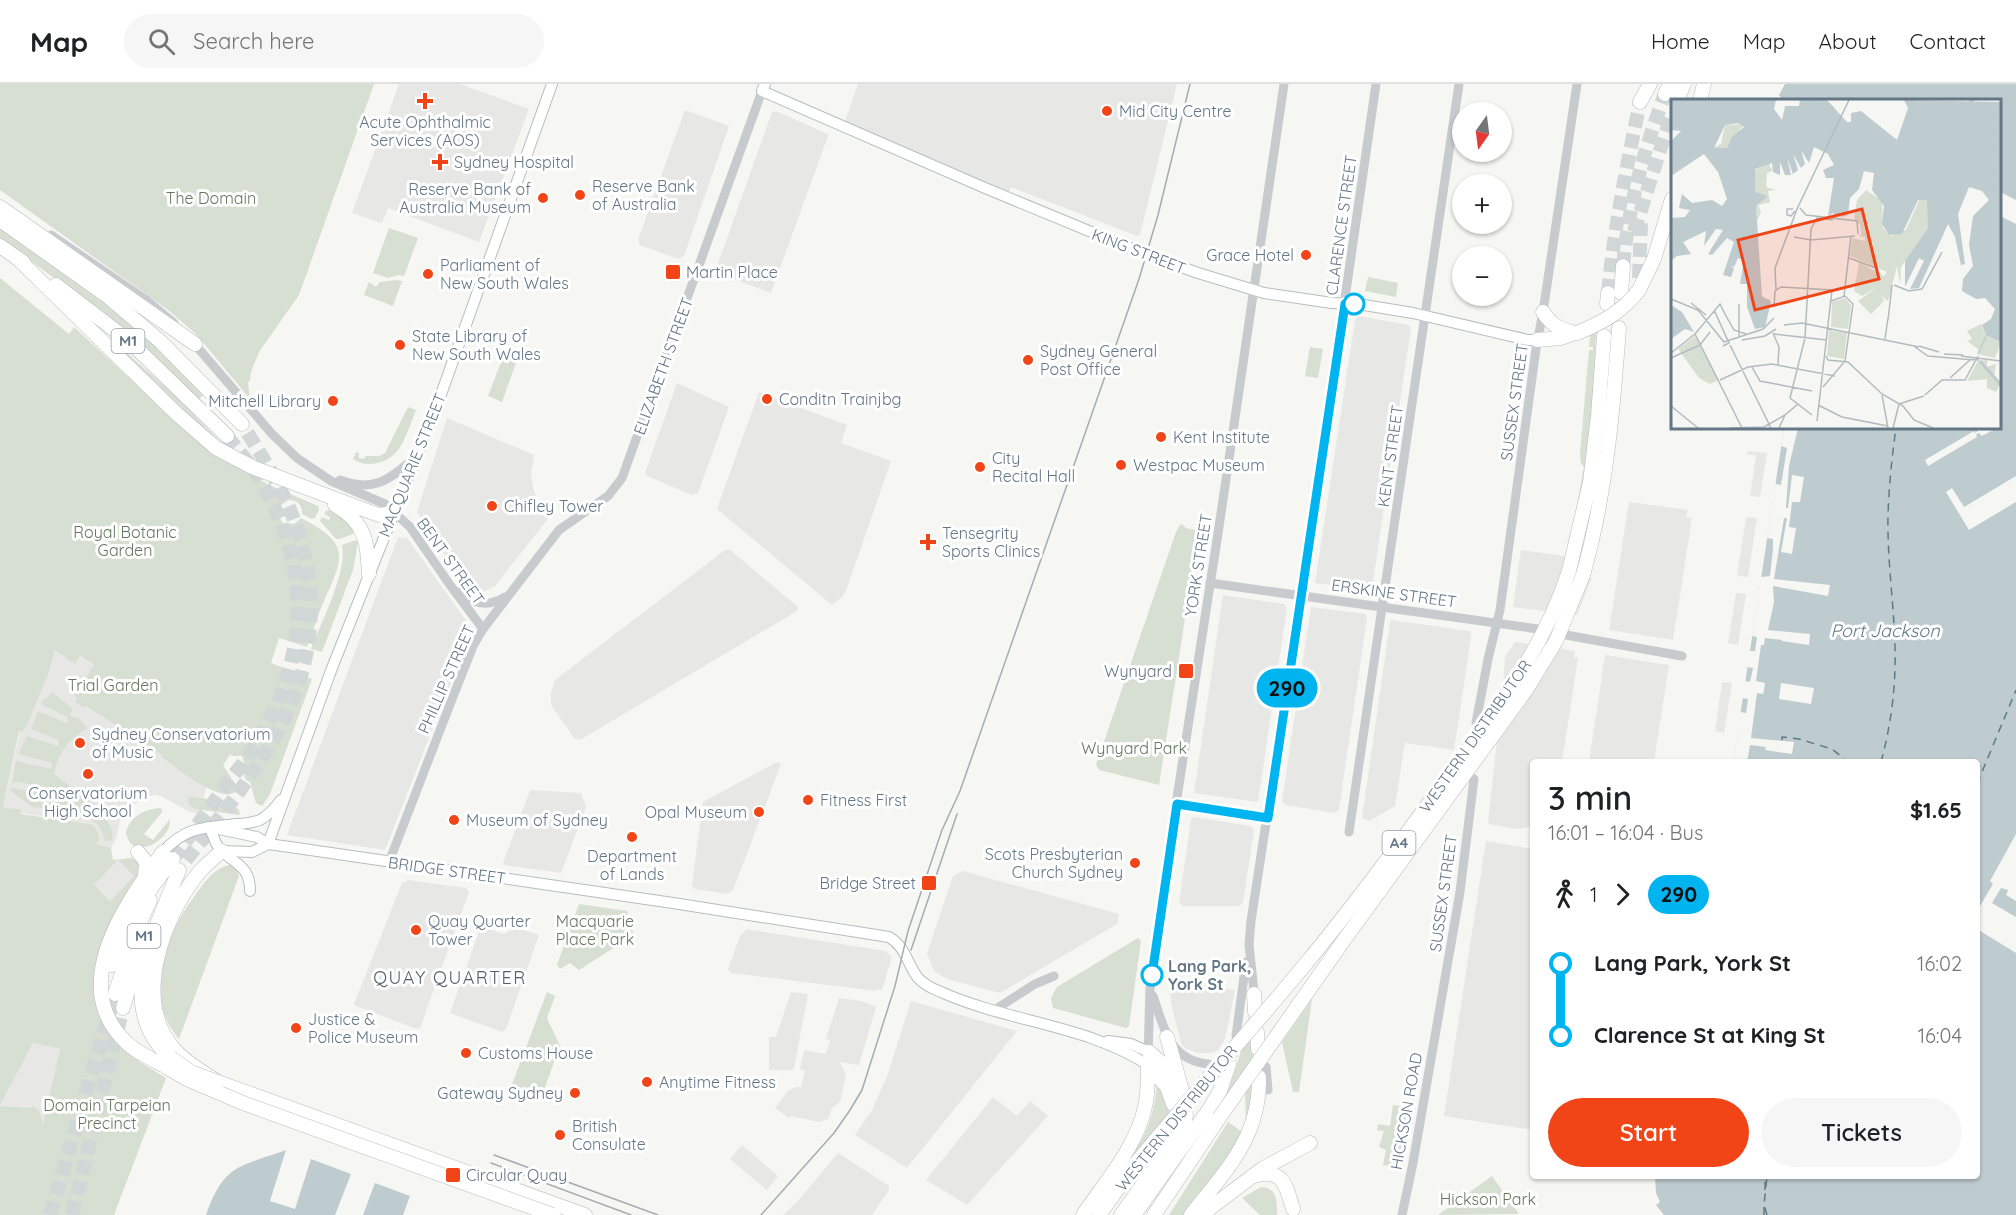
<!DOCTYPE html>
<html lang="en">
<head>
<meta charset="utf-8">
<style>
	:root { --surface:#fff; --page:#f6f6f6; --text:#202124; --muted:#757577; --line:#e0e0e0; --accent:#f14518 }
	body { margin:0; font-family:Quicksand,sans-serif; background:var(--page); color:var(--text); height:100vh; display:flex; flex-direction:column; font-size:22px; white-space:nowrap }
	* { box-sizing:border-box; margin:0 }
	p { font-size:20px; color:var(--muted) }
	.icon { flex:none; width:33px; height:33px; fill:none; stroke:currentColor; stroke-width:2; stroke-linecap:round; stroke-linejoin:round }
	.map { position:relative; flex:1; overflow:hidden }
	.drawer { position:absolute; left:1530px; top:675px; width:450px; height:420px; display:flex; flex-direction:column; background:var(--surface); border-radius:6px; box-shadow:0 2px 4px #0004 }
	.drawer>* { flex:none }
	.badge { padding:0 12px; border-radius:20px; font-size:21px; line-height:39px }
	.needle { width:39px; rotate:194deg }
	.fabs { position:absolute; left:1452px; top:18px; display:grid; gap:12px }
	.fabs a { display:grid; place-items:center; width:60px; height:60px; border-radius:50%; background:var(--surface); box-shadow:0 2px 4px #0004; font-size:30px }
	.map>.badge { position:absolute; translate:-50% -50%; box-shadow:0 0 0 3px #fff }
	.legs { display:flex; align-items:center; gap:9px; height:66px; padding:0 18px; font-size:20px }
	.legs p { margin-inline-start:auto }
	.head { display:flex; align-items:center; justify-content:space-between; height:102px; padding:0 18px }
	h1 { font-size:33px; font-weight:600; line-height:45px }
	.primary-button { display:flex; gap:12px; margin-top:auto; padding:12px 18px }
	.primary-button a { flex:1; height:69px; border-radius:36px; background:var(--accent); color:#fff; font-size:24px; font-weight:600; line-height:69px; text-align:center }
	.primary-button a+a { background:var(--page); color:var(--text) }
	ul { padding:0 18px; list-style:none }
	li { display:flex; align-items:center; gap:21px; height:72px; font-size:22px }
	li i { display:grid; place-items:center; width:9px; height:100%; margin:0 8px; background:currentColor }
	li i::after { content:''; width:15px; height:15px; margin:-8px; border:4px solid; border-radius:50%; background:var(--surface) }
	li p { margin-inline-start:auto }
	li:first-child i { background:linear-gradient(#0000 50%,currentColor 0) }
	li:last-child i { background:linear-gradient(currentColor 50%,#0000 0) }
	header { display:flex; align-items:center; gap:36px; box-sizing:border-box; height:84px; padding:0 30px; background:var(--surface); border-bottom:2px solid var(--line) }
	header strong { font-size:28px }
	nav { display:flex; gap:33px; margin-inline-start:auto; font-size:21px }
	.search { width:420px; height:54px; background:var(--page); display:flex; align-items:center; gap:15px; box-sizing:border-box; padding:0 21px; border-radius:33px; color:var(--muted); font-size:22px }
	.map>svg:first-child { display:block }
</style>
</head>
<body>
<header>
<strong>Map</strong>
<div class="search"><svg class="icon" aria-label="search" viewBox="0 0 24 24"><circle cx="10" cy="10" r="6"/><path d="M15 15l6 6"/></svg>Search here</div>
<nav><a>Home</a><a>Map</a><a>About</a><a>Contact</a></nav>
</header>
<div class="map">
<svg width="2016" height="1131" viewBox="0 0 2016 1131">
	<rect width="100%" height="100%" fill="#f6f6f2"/>
	<!-- built -->
	<g fill="#e7e8e6">
		<polygon points="399,0 460,0 529,25 479,158 388,124 382,139 352,129"/>
		<polygon points="858,0 1177,0 1140,151 1137,152 1011,103 1006,113 843,43"/>
		<polygon points="685,26 729,42 684,172 678,175 640,161 638,156"/>
		<polygon points="776,27 828,50 828,52 771,209 715,188 772,28"/>
		<polygon points="1359,232 1408,241 1411,244 1372,504 1370,506 1315,499 1355,236"/>
		<polygon points="677,299 729,323 698,409 692,411 647,392 645,389"/>
		<polygon points="759,308 847,341 841,359 891,377 847,504 843,512 832,521 717,425"/>
		<polygon points="447,334 534,371 531,390 534,408 542,422 551,431 495,502 485,507 471,503 460,495 417,428"/>
		<polygon points="1748,367 1767,369 1760,413 1750,412 1756,371 1747,371"/>
		<polygon points="1629,418 1688,426 1686,433 1692,434 1673,556 1609,546"/>
		<polygon points="1746,433 1757,434 1748,493 1737,492"/>
		<polygon points="398,453 407,454 472,545 385,766 287,751"/>
		<polygon points="725,466 730,466 798,523 797,527 580,656 574,654 551,621 551,609 555,596"/>
		<polygon points="1521,466 1565,472 1562,484 1592,494 1577,531 1513,523"/>
		<polygon points="1736,509 1746,510 1738,561 1728,559"/>
		<polygon points="1223,511 1284,520 1287,524 1258,718 1194,709"/>
		<polygon points="1311,523 1366,530 1367,534 1339,726 1334,729 1286,721 1282,717"/>
		<polygon points="1392,536 1469,547 1471,550 1469,566 1454,666 1405,659 1395,722 1369,737 1362,734 1390,538"/>
		<polygon points="1515,558 1549,563 1523,604 1513,609 1503,604 1505,573"/>
		<polygon points="1557,564 1575,567 1574,573 1578,574 1562,678 1533,678 1532,743 1516,745 1488,740 1497,655"/>
		<polygon points="55,565 75,579 79,572 94,581 75,612 77,614 75,618 84,624 86,621 162,671 161,674 206,703 204,714 187,712 189,721 201,726 199,730 190,728 161,712 154,711 142,715 134,721 120,737 116,755 111,764 92,760 86,739 19,729 21,727 3,723 20,646 48,591"/>
		<polygon points="1605,571 1669,581 1654,678 1589,678"/>
		<polygon points="1722,598 1732,599 1724,649 1715,647"/>
		<polygon points="777,678 781,680 733,806 727,810 695,805 692,801 703,718"/>
		<polygon points="530,706 581,709 586,723 561,789 504,781 503,779"/>
		<polygon points="1194,733 1251,742 1254,746 1243,819 1239,822 1183,822 1179,819 1191,735"/>
		<polygon points="1486,757 1533,765 1533,1046 1444,1032"/>
		<polygon points="118,776 134,792 110,817 93,802"/>
		<polygon points="963,787 1119,830 1117,840 1000,909 947,895 934,887 927,869 953,792"/>
		<polygon points="408,796 466,804 469,808 420,944 417,945 356,922 354,920 402,799"/>
		<polygon points="481,842 504,850 515,843 539,851 506,945 502,948 450,929"/>
		<polygon points="747,845 885,867 892,873 882,906 877,905 877,907 731,889 728,885 740,852"/>
		<polygon points="1170,896 1235,906 1227,946 1224,957 1218,966 1212,969 1197,969 1185,964 1181,959 1171,919"/>
		<polygon points="791,908 808,910 794,984 792,986 769,986 769,953 776,953"/>
		<polygon points="839,914 862,917 876,923 859,981 840,978 846,991 840,1018 832,1024 828,1035 820,1038 791,1032 789,1034 775,1024 788,1007 796,1003 801,1003 805,987 800,985 804,966 826,970 830,956 826,955"/>
		<polygon points="911,917 1017,947 907,1084 855,1051 872,1026 888,990"/>
		<polygon points="33,959 60,965 43,1041 31,1022 0,1022 10,998"/>
		<polygon points="993,1013 1017,1032 1030,1017 1048,1032 967,1121 926,1096"/>
		<polygon points="742,1061 778,1092 767,1106 730,1075"/>
		<polygon points="838,1069 889,1102 889,1106 872,1131 783,1131 796,1119"/>
	</g>
	<!-- green -->
	<g fill="#d7dfd3" fill-rule="evenodd">
		<polygon points="0,0 374,0 299,211 259,268 251,288 250,297 248,298 250,315 196,250 168,226 0,106"/>
		<polygon points="0,142 120,228 205,309 198,316 151,269 116,240 0,154"/>
		<polygon points="389,144 418,154 404,192 398,191 388,194 373,189"/>
		<polygon points="1368,193 1398,199 1396,213 1365,207"/>
		<path d="M0 194 69 250 74 243 200 359 267 400 318 422 319 426 315 434 312 435 302 430C303 421 296 415 288 416L279 423 277 430 283 439 294 440 301 434C356 462 341 476 321 524 316 537 312 550 307 563L279 554 271 579 312 595 270 710 262 722 256 719 250 698 246 696 240 683V681L244 679 242 672H231V669L223 681 236 701V708C218 719 177 684 161 673L162 671 86 622 84 624 75 618 77 614 74 612 94 581 80 572 75 580 55 566 48 591 26 643 22 648 19 647 3 723 22 726 20 730 91 740C98 745 102 754 96 760L111 764 113 776 132 774 141 781V788L129 804 113 838 98 881 127 965 140 978 166 994 114 1131H0V1022L34 1023 39 1027 43 1040 60 965 33 959 0 1021ZM118 776 134 792 110 817 94 801Z"/>
		<polygon points="396,196 402,197 393,222 364,211 369,198 376,203 380,198"/>
		<path d="M1596 249C1594 313 1591 377 1574 438L1584 383 1581 379 1580 370 1589 266H1593V263H1589L1590 251Z"/>
		<polygon points="110,254 179,315 220,358 200,343 110,255"/>
		<polygon points="1310,263 1323,265 1318,294 1305,292"/>
		<polygon points="505,268 518,273 502,318 488,312"/>
		<path d="M408 323 416 326C411 339 406 354 399 365 389 379 367 385 353 375L356 368 359 369V374L363 375 366 372H379L385 369Z"/>
		<polygon points="329,426 346,436 354,446 353,450 340,455 336,455 320,437 322,433 329,436 330,433 324,430 326,427"/>
		<polygon points="1182,440 1186,444 1196,446 1198,451 1159,701 1099,686 1096,681 1176,448 1180,441"/>
		<path d="M356 456 358 458 353 486 322 568 311 565C321 539 348 486 342 461Z"/>
		<path d="M52 608 73 625 70 631 75 634 77 633 88 644C70 654 58 668 54 690L96 722V728C106 735 115 743 112 756L105 757C99 728 77 733 53 730V725L32 723 10 706 11 704 47 709V703L17 698 12 699 16 677 51 685 52 679 18 670 27 652 58 662 59 656 31 645 38 627 67 639 68 634 41 620 44 614 46 615Z"/>
		<polygon points="187,712 230,718 239,726 240,731 195,725 189,721"/>
		<path d="M159 724 162 725V728L144 750 153 756 170 735C172 757 130 779 126 748 131 732 143 726 159 724Z"/>
		<path d="M230 781 236 785 239 792 179 955C140 908 164 854 196 810 205 798 215 783 230 781Z"/>
		<polygon points="579,820 627,827 634,851 579,886 570,879 560,885 557,881"/>
		<polygon points="1138,854 1141,857 1129,942 1126,944 1053,924 1051,914 1057,903"/>
		<polygon points="547,908 555,912 547,934 560,962 541,1014 511,1003"/>
		<polygon points="1312,915 1299,1008 1293,1008 1282,958"/>
		<path d="M1249 931 1256 997 1246 1038 1245 1007 1222 1020 1221 1019C1236 990 1243 963 1249 931Z"/>
		<path d="M1157 1001H1160C1176 1036 1170 1044 1153 1077L1149 1076 1156 1067 1146 1058 1133 1074 1130 1072C1148 1051 1154 1028 1157 1001Z"/>
		<polygon points="1393,1021 1408,1023 1398,1083 1383,1081 1386,1066 1379,1063 1384,1047 1377,1046 1378,1040 1390,1042"/>
		<polygon points="1228,1038 1245,1050 1234,1070 1185,1131 1169,1131"/>
		<polygon points="1492,1092 1519,1130 1438,1131"/>
		<path d="M1261 1103C1278 1104 1277 1118 1277 1131H1260L1242 1114Z"/>
	</g>
	<!-- water -->
	<g fill="#becbcf">
		<polygon points="1785,0 2016,0 2016,750 1990,797 1993,800 1977,827 1977,678 1733,678 1784,344 2000,344 2000,16 1783,16 1779,11"/>
		<polygon points="2001,804 2008,806 2006,811 2016,817 2016,833 1992,819"/>
		<polygon points="1977,845 2016,869 2016,1131 1664,1131 1656,1121 1660,1118 1656,1109 1655,1092 1977,1092"/>
		<path d="M286 1066 270 1117 295 1125 311 1075 351 1090 335 1131H206C224 1080 239 1083 286 1066Z"/>
		<polygon points="375,1099 410,1112 403,1131 363,1131"/>
	</g>
	<!-- pier -->
	<g fill="#f6f6f2">
		<polygon points="2000,108 2016,116 2016,140 2000,132"/>
		<polygon points="1784,344 1798,344 1789,382 1786,424 1788,424 1792,391 1804,393 1800,418 1792,418 1789,443 1796,444 1792,470 1781,468 1787,434 1784,434 1774,495 1830,501 1828,512 1773,502 1774,518 1768,546 1810,550 1809,561 1782,557 1782,556 1765,554 1764,561 1761,561 1756,597 1765,599 1764,606 1763,610 1757,609 1751,654 1794,658 1792,670 1765,666 1766,663 1750,661 1747,678 1733,678 1740,628 1746,629 1748,615 1742,614 1745,597 1750,598 1753,584 1747,583 1749,567 1755,567 1757,553 1752,552 1761,493 1770,492 1773,465 1773,455 1767,454 1775,400 1781,401 1787,364 1781,362"/>
		<polygon points="1976,344 1997,344 1982,352 1979,349 1976,351 1977,353 1928,382 1925,376 1974,347 1975,349 1978,347"/>
		<polygon points="2016,392 2016,418 1969,446 1946,408 1952,404 1964,423"/>
		<polygon points="1781,599 1814,604 1811,620 1779,615"/>
	</g>
	<g fill="none" stroke-linecap="round" stroke-linejoin="round">
		<!-- ferry -->
		<g stroke="#5f7a83" stroke-width="1.5" stroke-dasharray="8 6" stroke-linecap="butt">
			<polyline points="1782,656 1782,653 1799,655 1832,665 1848,678"/>
			<path d="M1881 678C1891 641 1896 603 1895 564 1894 520 1887 475 1888 431 1889 401 1892 372 1896 344"/>
			<polyline points="1977,700 2016,606"/>
			<polyline points="1765,1106 1765,1092"/>
			<polyline points="1764,1123 1764,1131"/>
			<polyline points="1767,1131 1764,1121 1767,1092"/>
		</g>
		<!-- motorway-tunnel -->
		<g stroke="#d1d6d7" stroke-width="14" stroke-dasharray="14 7" stroke-linecap="butt">
			<polyline points="1634,148 1672,29"/>
			<path d="M1623 182C1629 119 1643 69 1665 10"/>
			<polyline points="1639,194 1641,139"/>
			<path d="M1608 209C1614 144 1627 81 1640 18"/>
			<path d="M173 775C189 753 205 730 221 708 232 692 246 677 256 660 311 571 312 477 255 388 247 376 236 364 227 352"/>
			<path d="M186 776C265 677 339 588 300 453 288 413 264 375 242 340"/>
			<polyline points="50,1131 115,910"/>
			<polyline points="72,1131 123,924"/>
		</g>
		<!-- secondary casing -->
		<g stroke="#b7bdc1" stroke-width="12">
			<g id="secondary">
				<polyline points="765,0 762,7 985,104 1135,166 1198,189 1264,209 1332,219 1358,220 1413,229 1528,256 1537,256"/>
				<path d="M209 743 257 753 268 760 290 763 673 819 889 853C906 863 907 880 918 894 924 900 933 905 941 908 1008 938 1087 941 1148 981"/>
				<path d="M209 743C214 750 214 760 220 765 235 781 250 781 250 807"/>
				<polyline points="268,760 332,584 439,316 552,0"/>
				<polyline points="222,767 252,768 268,760"/>
				<path d="M163 768C186 742 204 744 236 740 244 740 252 739 260 736 269 731 275 724 281 716"/>
				<polyline points="1108,957 1131,960 1149,968"/>
			</g>
		</g>
		<!-- motorway casing -->
		<g stroke="#b7bbbe" stroke-width="15">
			<g id="motorway">
				<polyline points="1665,10 1670,0"/>
				<polyline points="1677,16 1684,0"/>
				<polyline points="1700,16 1704,0"/>
				<polyline points="1640,18 1650,0"/>
				<polyline points="0,123 195,260"/>
				<polyline points="0,136 106,211 161,258 242,340"/>
				<polyline points="0,162 23,178"/>
				<polyline points="17,174 177,330 216,364 252,383 354,422 379,431 394,429"/>
				<polyline points="56,201 129,257 227,352"/>
				<polyline points="1639,206 1654,175 1672,115"/>
				<polyline points="1621,209 1623,182"/>
				<polyline points="1607,220 1608,209"/>
				<path d="M1543 228C1552 242 1561 246 1577 249"/>
				<polyline points="1537,256 1561,254 1575,249"/>
				<path d="M335 421C366 439 367 457 369 490"/>
				<polyline points="1569,487 1590,398 1598,332 1604,252"/>
				<path d="M1583 491C1606 410 1613 327 1619 244"/>
				<path d="M222 767C215 773 208 779 201 786 164 830 131 915 174 965 186 979 203 988 218 998L585 1131"/>
				<polyline points="138,768 146,778 145,793"/>
				<path d="M163 768C126 819 65 903 128 960 138 969 151 975 163 981"/>
				<path d="M112 881C123 839 147 809 173 775"/>
				<polyline points="115,910 136,847 150,816"/>
				<polyline points="1254,910 1255,928"/>
				<polyline points="123,924 140,865"/>
				<polyline points="1257,948 1258,965"/>
				<polyline points="1167,953 1183,1010"/>
				<polyline points="1149,968 1163,980 1176,995"/>
				<path d="M170 973C112 922 157 844 179 786"/>
				<polyline points="1148,981 1167,1003 1173,1020"/>
				<polyline points="1180,1063 1183,1054 1186,1030"/>
				<path d="M1253 1092C1283 1083 1286 1101 1293 1125"/>
				<path d="M1083 1131C1106 1097 1139 1060 1146 1018 1148 1006 1148 993 1148 981"/>
				<polyline points="1099,1131 1137,1078"/>
				<polyline points="1121,1131 1163,1072 1175,1043"/>
				<polyline points="1134,1131 1210,1024 1220,1007 1229,980"/>
				<polyline points="1154,1131 1219,1034"/>
				<path d="M1191 1131C1226 1086 1260 1054 1259 993"/>
				<polyline points="1201,1131 1262,1085 1310,1059"/>
			</g>
		</g>
		<!-- tertiary -->
		<g stroke="#c8cbce" stroke-width="9">
			<polyline points="51,151 146,216 174,239"/>
			<polyline points="192,257 272,350 297,374 331,397 385,420 410,443 450,501 483,545"/>
			<path d="M340 396C376 409 389 395 416 373"/>
			<polyline points="1210,499 1538,545"/>
			<path d="M458 508C474 519 487 524 505 513"/>
			<polyline points="1566,551 1682,572"/>
			<polyline points="1476,639 1488,575 1500,526 1536,265 1543,228 1577,0"/>
			<polyline points="1349,748 1459,0"/>
			<polyline points="389,778 449,623 473,562 483,545 559,446 608,412 622,394 762,7"/>
			<path d="M1153 912C1164 943 1169 977 1209 980"/>
			<polyline points="1255,916 1249,861 1251,837 1325,352 1376,0"/>
			<polyline points="993,927 1035,900 1054,892"/>
			<polyline points="1236,952 1246,878"/>
			<polyline points="1148,972 1150,905 1174,733 1219,443 1284,0"/>
			<polyline points="1266,983 1268,1006"/>
			<polyline points="1402,1131 1413,1079 1460,808 1474,695"/>
		</g>
		<!-- secondary -->
		<use href="#secondary" stroke="#fff" stroke-width="10"/>
		<!-- motorway -->
		<use href="#motorway" stroke="#fff" stroke-width="14"/>
		<!-- tram -->
		<g stroke="#a5acb1" stroke-width="1.5">
			<polyline points="911,866 957,730"/>
			<polyline points="494,1071 658,1131"/>
			<polyline points="491,1079 631,1131"/>
			<polyline points="761,1131 834,1049 850,1026 862,1006 895,902 908,847 942,746 960,707 1139,195 1158,131 1190,0"/>
		</g>
		<!-- motorway-bridge casing -->
		<g stroke="#b7bbbe" stroke-width="15" stroke-linecap="butt">
			<g id="motorway-bridge">
				<path d="M1577 249C1602 239 1623 227 1639 206"/>
				<polyline points="170,973 191,988 218,998"/>
				<polyline points="166,983 187,995 243,1019 553,1131"/>
				<polyline points="1219,1034 1344,856 1526,606 1556,557 1583,491"/>
				<path d="M1137 1078C1193 1010 1252 945 1308 877 1357 818 1403 755 1448 693 1496 625 1543 567 1569 487"/>
			</g>
		</g>
		<!-- motorway-bridge -->
		<use href="#motorway-bridge" stroke="#fff" stroke-width="14"/>
	</g>
	<g fill="none" stroke-linecap="round" stroke-linejoin="round">
		<!-- line-1 casing -->
		<g stroke="#fff" stroke-width="14">
			<polyline id="line-1" points="1152,891 1177,720 1268,734 1345,220 1354,220"/>
		</g>
		<!-- line-1 -->
		<use href="#line-1" stroke="#00b5ef" stroke-width="9"/>
	</g>
	<!-- markers -->
	<g fill="#f14518" stroke="#fff" stroke-width="2">
		<path d="M422 8h6v6h6v6h-6v6h-6v-6h-6v-6h6z"/>
		<circle cx="1107" cy="27" r="6"/>
		<path d="M437 69h6v6h6v6h-6v6h-6v-6h-6v-6h6z"/>
		<circle cx="580" cy="111" r="6"/>
		<circle cx="543" cy="114" r="6"/>
		<circle cx="1306" cy="171" r="6"/>
		<rect x="665" y="180" width="16" height="16" rx="3"/>
		<circle cx="428" cy="190" r="6"/>
		<circle cx="400" cy="261" r="6"/>
		<circle cx="1028" cy="276" r="6"/>
		<circle cx="767" cy="315" r="6"/>
		<circle cx="333" cy="317" r="6"/>
		<circle cx="1161" cy="353" r="6"/>
		<circle cx="1121" cy="381" r="6"/>
		<circle cx="980" cy="383" r="6"/>
		<circle cx="492" cy="422" r="6"/>
		<path d="M925 449h6v6h6v6h-6v6h-6v-6h-6v-6h6z"/>
		<rect x="1178" y="579" width="16" height="16" rx="3"/>
		<circle cx="80" cy="659" r="6"/>
		<circle cx="88" cy="690" r="6"/>
		<circle cx="808" cy="716" r="6"/>
		<circle cx="759" cy="728" r="6"/>
		<circle cx="454" cy="736" r="6"/>
		<circle cx="632" cy="753" r="6"/>
		<circle cx="1135" cy="779" r="6"/>
		<rect x="921" y="791" width="16" height="16" rx="3"/>
		<circle cx="416" cy="846" r="6"/>
		<circle cx="296" cy="944" r="6"/>
		<circle cx="466" cy="969" r="6"/>
		<circle cx="647" cy="998" r="6"/>
		<circle cx="575" cy="1009" r="6"/>
		<circle cx="560" cy="1051" r="6"/>
		<rect x="445" y="1083" width="16" height="16" rx="3"/>
	</g>
	<g fill="#fff" stroke="#00b5ef" stroke-width="3">
		<circle cx="1354" cy="220" r="10"/>
		<circle cx="1152" cy="891" r="10"/>
	</g>
	<g text-anchor="middle" stroke-width="6" stroke-linejoin="round" paint-order="stroke">
		<!-- shield labels -->
		<g fill="#fff" stroke="#92a0aa" stroke-width="1.5">
			<rect x="111.5" y="245" width="33" height="24" rx="4.5"/>
			<rect x="1382.5" y="747" width="33" height="24" rx="4.5"/>
			<rect x="127.5" y="840" width="33" height="24" rx="4.5"/>
		</g>
		<g font-size="15" font-weight="bold" fill="#637786">
			<text x="128" y="262">M1</text>
			<text x="1399" y="764">A4</text>
			<text x="144" y="857">M1</text>
		</g>
		<!-- poi labels -->
		<g font-size="16" fill="#637786" stroke="#fff" text-anchor="start">
			<text x="1119" y="33">Mid City Centre</text>
			<text x="425" y="44" text-anchor="middle">Acute Ophthalmic<tspan x="425" dy="18">Services (AOS)</tspan></text>
			<text x="454" y="84">Sydney Hospital</text>
			<text x="592" y="108">Reserve Bank<tspan x="592" dy="18">of Australia</tspan></text>
			<text x="531" y="111" text-anchor="end">Reserve Bank of<tspan x="531" dy="18">Australia Museum</tspan></text>
			<text x="1294" y="177" text-anchor="end">Grace Hotel</text>
			<text x="440" y="187">Parliament of<tspan x="440" dy="18">New South Wales</tspan></text>
			<text x="686" y="194">Martin Place</text>
			<text x="412" y="258">State Library of<tspan x="412" dy="18">New South Wales</tspan></text>
			<text x="1040" y="273">Sydney General<tspan x="1040" dy="18">Post Office</tspan></text>
			<text x="779" y="321">Conditn Trainjbg</text>
			<text x="321" y="323" text-anchor="end">Mitchell Library</text>
			<text x="1173" y="359">Kent Institute</text>
			<text x="992" y="380">City<tspan x="992" dy="18">Recital Hall</tspan></text>
			<text x="1133" y="387">Westpac Museum</text>
			<text x="504" y="428">Chifley Tower</text>
			<text x="942" y="455">Tensegrity<tspan x="942" dy="18">Sports Clinics</tspan></text>
			<text x="1172" y="593" text-anchor="end">Wynyard</text>
			<text x="92" y="656">Sydney Conservatorium<tspan x="92" dy="18">of Music</tspan></text>
			<text x="88" y="715" text-anchor="middle">Conservatorium<tspan x="88" dy="18">High School</tspan></text>
			<text x="820" y="722">Fitness First</text>
			<text x="747" y="734" text-anchor="end">Opal Museum</text>
			<text x="466" y="742">Museum of Sydney</text>
			<text x="1123" y="776" text-anchor="end">Scots Presbyterian<tspan x="1123" dy="18">Church Sydney</tspan></text>
			<text x="632" y="778" text-anchor="middle">Department<tspan x="632" dy="18">of Lands</tspan></text>
			<text x="916" y="805" text-anchor="end">Bridge Street</text>
			<text x="428" y="843">Quay Quarter<tspan x="428" dy="18">Tower</tspan></text>
			<text x="308" y="941">Justice &amp;<tspan x="308" dy="18">Police Museum</tspan></text>
			<text x="478" y="975">Customs House</text>
			<text x="659" y="1004">Anytime Fitness</text>
			<text x="563" y="1015" text-anchor="end">Gateway Sydney</text>
			<text x="572" y="1048">British<tspan x="572" dy="18">Consulate</tspan></text>
			<text x="466" y="1097">Circular Quay</text>
		</g>
		<!-- park labels -->
		<g font-size="16" fill="#64785e" stroke="#fff">
			<text x="211" y="120">The Domain</text>
			<text x="125" y="454">Royal Botanic<tspan x="125" dy="18">Garden</tspan></text>
			<text x="113" y="607">Trial Garden</text>
			<text x="1134" y="670">Wynyard Park</text>
			<text x="595" y="843">Macquarie<tspan x="595" dy="18">Place Park</tspan></text>
			<text x="107" y="1027">Domain Tarpeian<tspan x="107" dy="18">Precinct</tspan></text>
			<text x="1488" y="1121">Hickson Park</text>
		</g>
		<!-- street labels -->
		<g font-size="16" fill="#637786" stroke="#fff">
			<text transform="translate(1341 141) rotate(-82)" y="6">CLARENCE STREET</text>
			<text transform="translate(1139 167) rotate(21)" y="6">KING STREET</text>
			<text transform="translate(663 282) rotate(-70)" y="6">ELIZABETH STREET</text>
			<text transform="translate(1514 318) rotate(-82)" y="6">SUSSEX STREET</text>
			<text transform="translate(1390 372) rotate(-82)" y="6">KENT STREET</text>
			<text transform="translate(412 381) rotate(-68)" y="6">MACQUARIE STREET</text>
			<text transform="translate(451 477) rotate(54)" y="6">BENT STREET</text>
			<text transform="translate(1198 481) rotate(-81)" y="6">YORK STREET</text>
			<text transform="translate(1394 509) rotate(8)" y="6">ERSKINE STREET</text>
			<text transform="translate(446 595) rotate(-66)" y="6">PHILLIP STREET</text>
			<text transform="translate(1475 652) rotate(-55)" y="6">WESTERN DISTRIBUTOR</text>
			<text transform="translate(447 786) rotate(8)" y="6">BRIDGE STREET</text>
			<text transform="translate(1443 809) rotate(-82)" y="6">SUSSEX STREET</text>
			<text transform="translate(1406 1027) rotate(-80)" y="6">HICKSON ROAD</text>
			<text transform="translate(1176 1034) rotate(-51)" y="6">WESTERN DISTRIBUTOR</text>
		</g>
		<!-- stop labels -->
		<g font-size="16" font-weight="bold" fill="#637786" stroke="#fff" text-anchor="start">
			<text x="1168" y="888">Lang Park,<tspan x="1168" dy="18">York St</tspan></text>
		</g>
		<!-- water labels -->
		<g font-size="18" font-style="italic" fill="#5f7a83" stroke="#fff">
			<text x="1885" y="553">Port Jackson</text>
		</g>
		<!-- neighbourhood labels -->
		<g font-size="18" letter-spacing="1.5" fill="#51606b" stroke="#fff">
			<text x="450" y="900">QUAY QUARTER</text>
		</g>
	</g>
	<!-- overview -->
	<g transform="translate(1671 15)">
		<rect width="330" height="330" fill="#f6f6f2"/>
		<path d="M73 25 56 49H42L50 45 54 26ZM98 64 101 72 96 74 95 88 104 91 97 92 99 103 87 106 90 113 86 122 85 106 97 97 84 94V71ZM195 91 211 102 212 129 220 137 235 131 249 99H255L257 105V129L230 168 229 186 226 167 218 199 216 202 210 196 213 202 200 215 187 202 206 188 191 197 183 192 188 163 213 177 216 173 179 157 181 139 194 142V138L187 137 190 136 189 126 183 121 186 101ZM174 199 180 206 177 230 160 228 161 203ZM310 225 315 237 330 243 324 259 306 255 308 251 296 242 301 240 296 232ZM158 231 176 234 173 260 156 257ZM24 237 48 281 39 285 28 279 7 250ZM317 261 315 268 325 265 323 278 329 285 325 293 316 289V280L296 282 307 262Z" fill="#d7dfd3"/>
		<path d="M0 1H105L103 10 111 21 114 7H128L129 1H156L176 23H180V14L190 12 226 41 237 9 233 1 330 3V243L316 237 308 254 306 255 315 236 311 226 320 220 324 210 314 199 305 200 291 192 292 180 302 167 298 146 302 117 318 101 311 92 298 88 287 115 294 165 290 166 284 138 277 125 248 189 239 190 253 162 248 159 234 188V162L257 129 256 101H247L231 135 218 136 211 125 213 107 201 91 203 74 193 72 188 90 179 99 177 116 170 118V112L168 118 162 114 157 117 163 79H155L152 71 163 66 157 55 143 48 138 64 130 51 134 65 130 69 122 55 127 71 122 75 116 58 120 76H114L109 63V76L102 73 101 64 84 70V93L97 97 85 107 91 197 100 203 94 228 84 230 76 208V185H69L73 161 67 159 63 168 60 167 63 170 60 178 52 176 63 143 56 139 41 156 37 155 52 131 45 130 33 147 35 132 12 143 20 155 6 157 0 162V119L14 118 19 111 24 112 8 109 11 95 21 104 41 101 51 107 56 100 47 73 33 55 0 77V42L10 32 0 31ZM67 24 73 28 61 38 56 49H43L54 26ZM0 206 11 213 23 233 14 230 0 240Z" fill="#becbcf" fill-rule="evenodd"/>
		<path fill="none" stroke="#becbcf" stroke-width="3" d="M7 1 28 37 41 52M19 1 39 8 66 12 97 32 123 33M189 16 210 40 231 43 240 37 238 13M279 20 330 14M120 25 161 9M166 30 183 26 188 17M164 37 174 59 170 89M91 41 124 20 135 3 162 9M86 44 140 31 161 33M171 46 189 24V15M0 48 14 41 16 19M0 53 19 48 64 57 100 42 148 32 158 34M42 53 54 77M45 55 57 65 71 95M68 57 70 91M53 78 66 59 84 45M176 88 193 57 330 51M173 89 187 52 250 43 302 1M178 90 194 67H221M167 91 169 64 175 59 330 69M170 92 181 49 170 23M175 92 187 68 195 63 295 71 330 78M170 95 184 48 239 42 238 17 242 1M71 96 82 134M167 96 169 50M172 97 190 68 198 64 276 72 330 90M170 98 190 55 271 47 330 31M161 112 168 101 171 61 162 37M0 132 12 131 49 116 82 138M83 143 87 201 99 202M0 154 13 149 7 135M73 182 82 152M309 262 330 286"/>
		<path fill="none" stroke="#b2bbc0" stroke-width="1.5" d="M129 109 135 116 186 122 187 135M122 110H116V116L120 117 124 112M123 138 140 141 184 137M178 159 205 169M223 186 238 192 251 190 271 153M110 188 161 191 146 322M105 190 104 169 126 110 178 1M173 197 180 137M0 200 27 211 53 243 92 230 103 219M20 204 35 216M103 208 104 192 110 188M43 211 58 244 52 247M55 217 63 231 75 235M217 221 221 186M113 226 131 224 248 248M102 234 108 248 107 266M24 235 71 329M103 235 156 241M68 238V205M214 240 217 219M71 241 94 237 105 230M59 246 100 329M248 247 268 253M244 248 257 257 292 260M0 254 24 235 49 205 55 217M273 255 292 256M155 257 157 261 177 263 211 295 232 307 243 321 262 329M290 257 330 262M0 259 29 246 39 233M290 260 308 261M81 268 89 282 141 292M279 279 300 260M49 281 77 268 101 265 164 277M152 288 174 262 182 205 174 197 160 202M211 296 217 329M254 296 271 281H294L307 257M228 305 253 297M147 306 171 318 217 327M0 307 27 329M141 316 119 299 134 239 140 130 146 119 162 121M59 329 93 328 114 316M108 329 114 316 127 305M222 329 228 305"/>
		<path fill="#f14518" fill-opacity="0.15" stroke="#f14518" stroke-width="3" d="M191 110 208 180 84 211 67 141Z"/>
		<rect width="330" height="330" fill="none" stroke="#637786" stroke-width="3"/>
	</g>
</svg>
<div class="fabs">
<a><svg class="needle" viewBox="-14 -14 28 28"><path d="M0-13l5 13h-10z" fill="#e53935"/><path d="M0 13l5-13h-10z" fill="#757577"/></svg></a>
<a>+</a>
<a>−</a>
</div>
<b class="badge" style="left:1287px;top:604px;background:#00b5ef;color:#111">290</b>
<section class="drawer">
<div class="head"><div><h1>3 min</h1><p>16:01 – 16:04 · Bus</p></div><b>$1.65</b></div>
<div class="legs"><svg class="icon" aria-label="walk" viewBox="0 0 24 24"><circle cx="13" cy="4" r="2"/><path d="M13 8l-2 6 4 7M11 14l-3 7M7 12l3-4h3l4 4"/></svg>1<svg class="icon" aria-label="forward" viewBox="0 0 24 24"><path d="M9 5l7 7-7 7"/></svg><b class="badge" style="background:#00b5ef;color:#111">290</b></div>
<ul>
<li><i style="color:#00b5ef"></i><b>Lang Park, York St</b><p>16:02</p></li>
<li><i style="color:#00b5ef"></i><b>Clarence St at King St</b><p>16:04</p></li>
</ul>
<div class="primary-button"><a>Start</a><a>Tickets</a></div>
</section>
</div>
</body>
</html>
